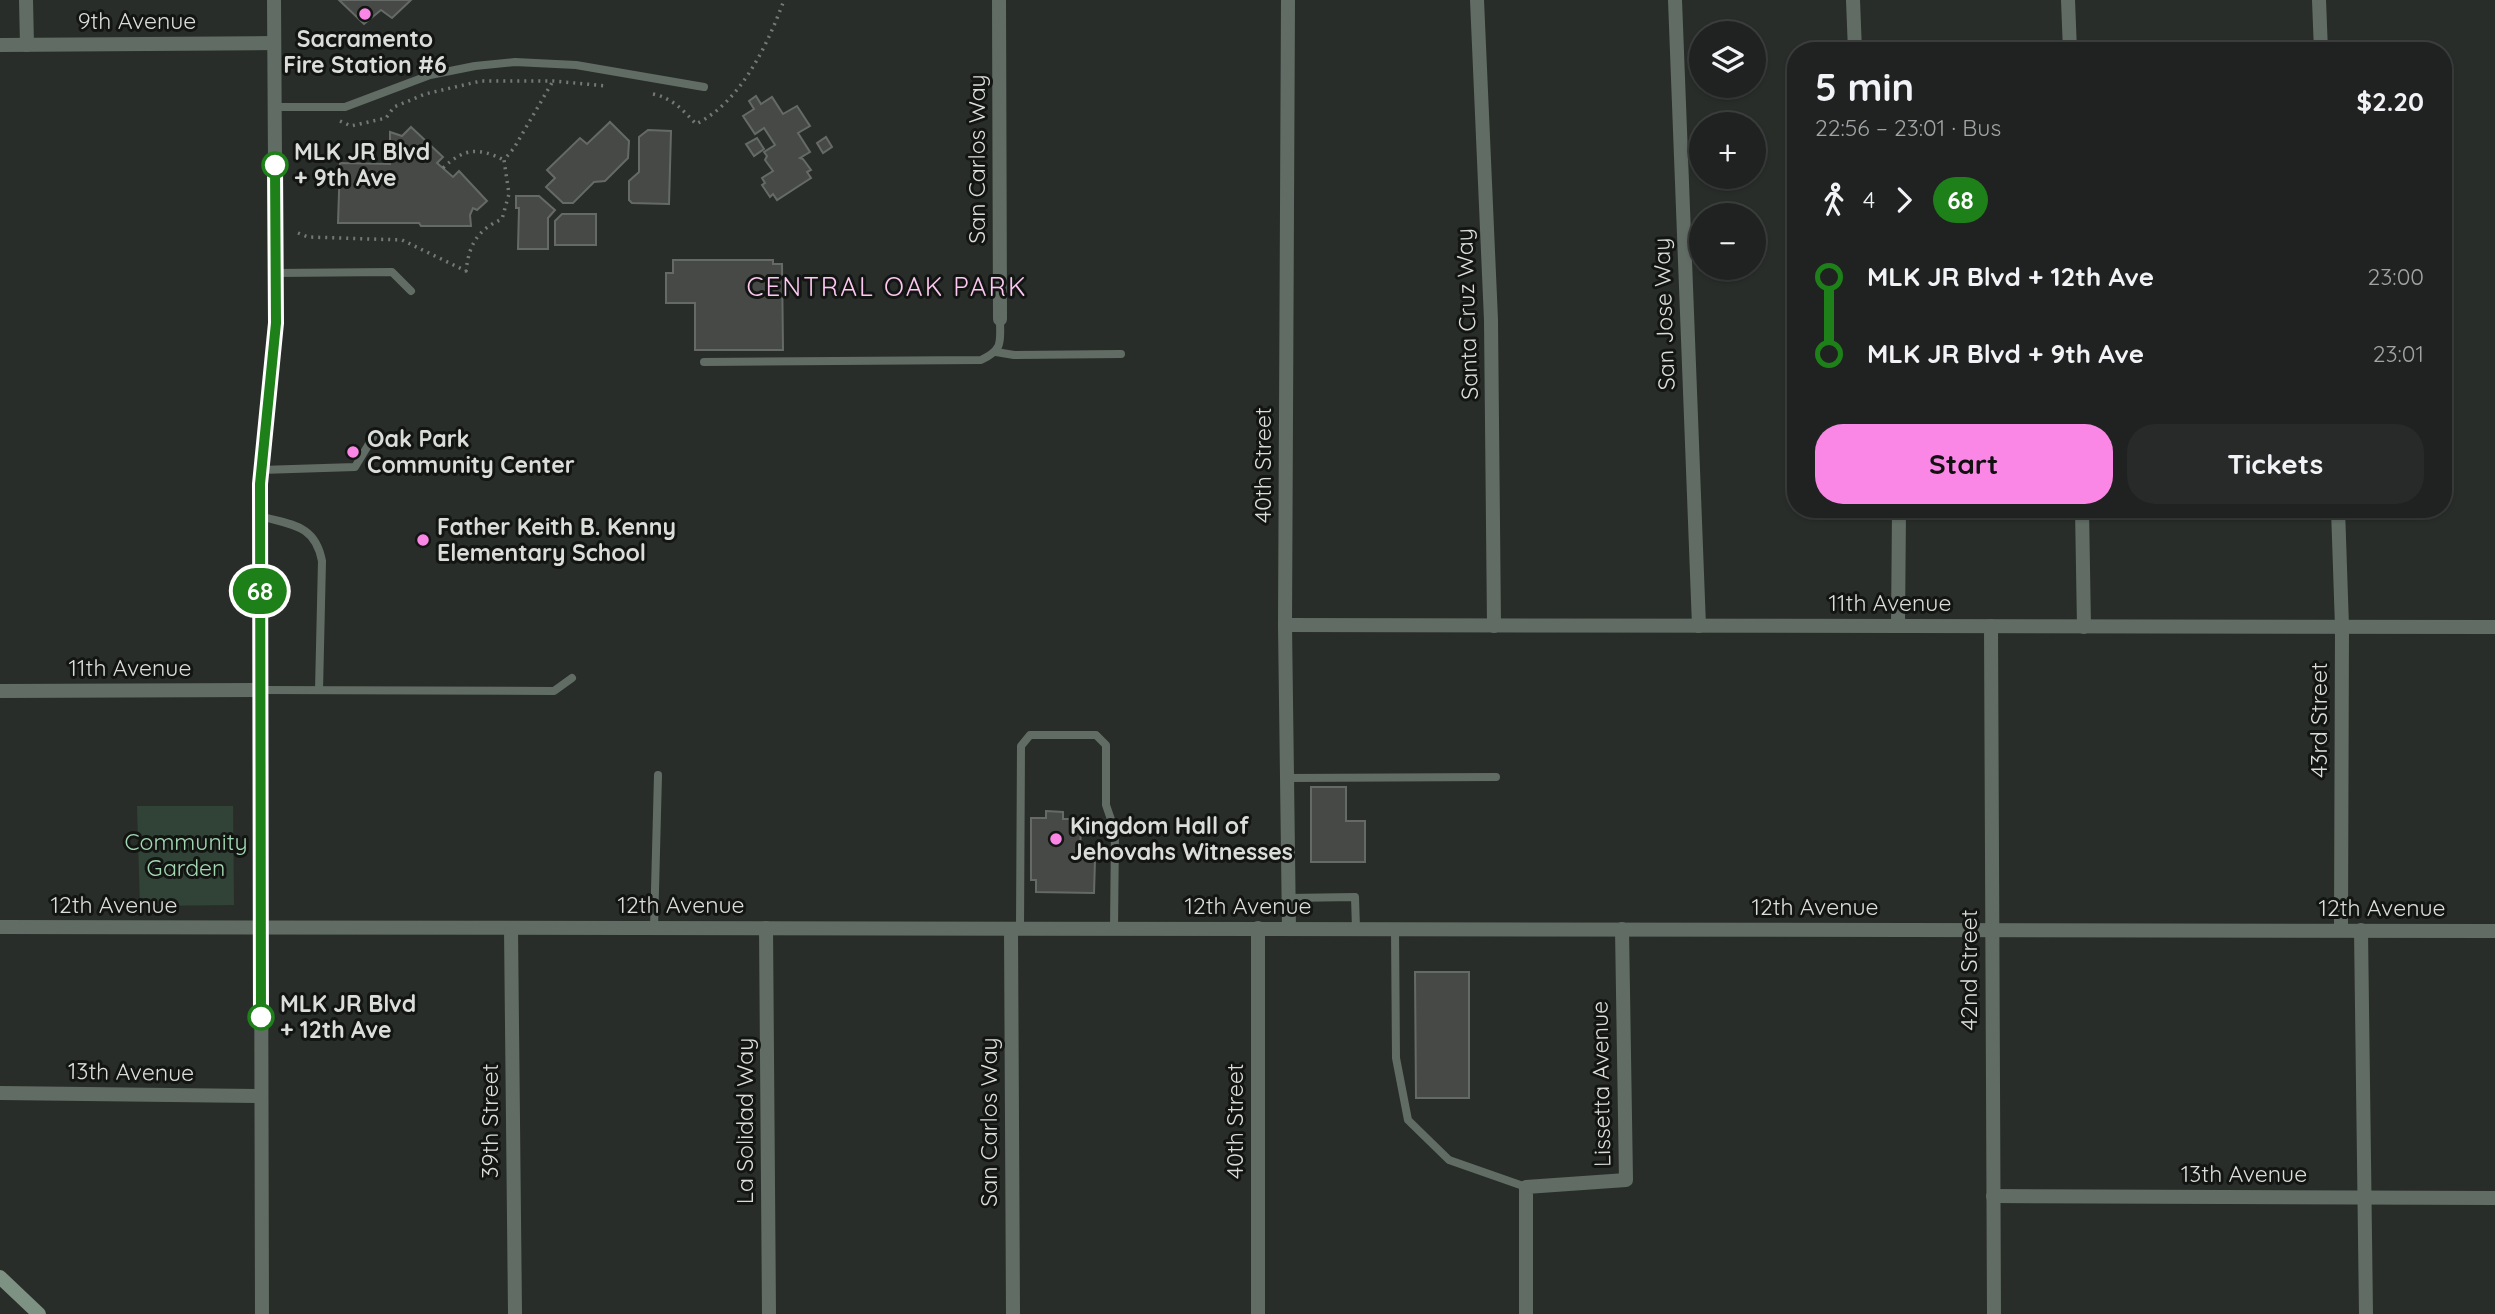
<!DOCTYPE html>
<html lang="en">
<head>
<meta charset="utf-8">
<style>
	:root { --surface:#1f2220; --page:#272a29; --text:#f1f3f6; --muted:#a1a4a5; --line:#3c3f3e; --accent:#fa87e6 }
	body { margin:0; font-family:Quicksand,sans-serif; background:var(--page); color:var(--text); height:100vh; display:flex; flex-direction:column; font-size:26px; white-space:nowrap }
	* { box-sizing:border-box; margin:0 }
	p { font-size:23px; color:var(--muted) }
	.icon { flex:none; width:38px; height:38px; fill:none; stroke:currentColor; stroke-width:2; stroke-linecap:round; stroke-linejoin:round }
	.map { position:relative; flex:1; overflow:hidden }
	.sheet { position:absolute; left:1787px; top:42px; width:665px; height:476px; display:flex; flex-direction:column; background:var(--surface); border-radius:28px; box-shadow:0 2px 5px #0004,0 0 0 2px var(--line) }
	.sheet>* { flex:none }
	.badge { padding:0 14px; border-radius:23px; font-size:24px; line-height:46px }
	.fabs { position:absolute; left:1689px; top:21px; display:grid; gap:14px }
	.fabs a { display:grid; place-items:center; width:77px; height:77px; border-radius:50%; background:var(--surface); box-shadow:0 2px 5px #0004,0 0 0 2px var(--line); font-size:35px }
	.map>.badge { position:absolute; translate:-50% -50%; box-shadow:0 0 0 4px #fff }
	.legs { display:flex; align-items:center; gap:10px; height:77px; padding:0 28px; font-size:23px }
	.legs p { margin-inline-start:auto }
	.head { display:flex; align-items:center; justify-content:space-between; height:119px; padding:0 28px }
	h1 { font-size:38px; font-weight:800; line-height:52px }
	.cta { display:flex; gap:14px; margin-top:auto; padding:14px 28px }
	.cta a { flex:1; height:80px; border-radius:28px; background:var(--accent); color:#111; font-size:28px; font-weight:800; line-height:80px; text-align:center }
	.cta a+a { background:var(--page); color:var(--text) }
	ul { padding:0 28px; list-style:none }
	li { display:flex; align-items:center; gap:24px; height:77px; font-size:26px }
	li i { display:grid; place-items:center; width:10px; height:100%; margin:0 9px; background:currentColor }
	li i::after { content:''; width:18px; height:18px; margin:-9px; border:5px solid; border-radius:50%; background:var(--surface) }
	li p { margin-inline-start:auto }
	li:first-child i { background:linear-gradient(#0000 50%,currentColor 0) }
	li:last-child i { background:linear-gradient(currentColor 50%,#0000 0) }
	.map>svg:first-child { display:block }
</style>
</head>
<body>
<div class="map">
<svg width="2495" height="1314" viewBox="0 0 2495 1314">
	<rect width="100%" height="100%" fill="#292d2a"/>
	<!-- green -->
	<polygon fill="#314336" points="137,806 233,806 234,905 140,906"/>
	<!-- building -->
	<g fill="#464946" stroke="#666a67" stroke-width="2">
		<polygon points="339,0 411,0 392,18 381,10 364,24"/>
		<polygon points="756,96 761,104 772,97 783,114 797,106 810,126 798,133 810,152 800,158 803,159 811,170 807,172 811,178 777,200 773,194 770,197 762,185 765,183 762,178 773,171 765,160 767,156 764,152 775,145 764,128 755,134 743,116 754,109 749,101"/>
		<polygon points="610,122 629,141 628,158 605,181 594,182 573,203 563,203 546,187 555,178 547,170 580,138 587,144"/>
		<polygon points="411,127 443,157 437,163 453,177 459,171 487,201 477,210 473,208 470,215 471,226 421,226 419,223 338,223 340,163 390,164 390,132 402,136"/>
		<polygon points="648,130 671,131 669,204 632,203 629,200 629,181 639,172 639,137"/>
		<polygon points="826,137 832,147 823,153 817,143"/>
		<polygon points="757,138 764,149 754,156 746,144"/>
		<polygon points="516,196 539,196 555,210 548,218 548,249 518,249 519,208 516,208"/>
		<polygon points="562,214 596,214 596,245 555,245 555,221"/>
		<polygon points="673,260 773,260 773,264 782,264 783,350 695,350 695,303 666,303 666,273 673,273"/>
		<polygon points="1311,787 1346,787 1346,821 1365,821 1365,862 1311,862"/>
		<polygon points="1046,811 1063,812 1063,819 1081,819 1080,859 1095,860 1094,893 1036,892 1036,880 1031,880 1031,818 1046,818"/>
		<polygon points="1415,972 1469,972 1469,1098 1416,1098"/>
	</g>
	<g fill="none" stroke-linecap="round" stroke-linejoin="round">
		<!-- path -->
		<g stroke="#757876" stroke-width="3.5" stroke-dasharray="2 5" stroke-linecap="butt">
			<path d="M653 94C672 98 683 110 696 124 741 102 768 44 784 0"/>
			<polyline points="340,121 351,126 386,118 394,107 425,94 481,81 553,81 607,86"/>
			<path d="M443 168C464 148 478 147 504 160"/>
			<path d="M298 233 308 237 402 240 466 271C469 245 477 230 502 219L509 194 504 160 514 148 553 81"/>
		</g>
		<!-- service -->
		<g stroke="#616d64" stroke-width="8">
			<polyline points="274,107 345,107 430,75 475,66 515,62 576,65 704,87"/>
			<polyline points="275,273 392,272 411,291"/>
			<polyline points="996,352 1014,355 1121,354"/>
			<path d="M704 362 981 360C1004 349 1000 342 1000 319"/>
			<polyline points="261,470 355,467 375,434"/>
			<path d="M260 516C291 525 315 524 322 561L319 690"/>
			<polyline points="260,690 554,691 572,678"/>
			<polyline points="1288,778 1496,777"/>
			<polyline points="1289,898 1355,897 1356,929"/>
			<polyline points="654,928 658,775"/>
			<polyline points="1020,929 1021,746 1030,735 1096,735 1106,745 1106,805 1115,831 1114,929"/>
			<polyline points="1395,929 1396,1058 1408,1120 1449,1160 1526,1187"/>
		</g>
		<!-- minor -->
		<g stroke="#616d64" stroke-width="14">
			<polyline points="26,0 27,45"/>
			<polyline points="999,0 1000,319"/>
			<polyline points="1288,0 1285,625 1289,929"/>
			<polyline points="1477,0 1491,320 1494,626"/>
			<polyline points="1675,0 1699,626"/>
			<polyline points="1853,0 1855,51"/>
			<polyline points="2068,0 2070,51"/>
			<polyline points="2319,0 2321,51"/>
			<polyline points="0,45 274,43"/>
			<polyline points="2082,509 2084,627"/>
			<polyline points="2338,509 2342,627 2341,930"/>
			<polyline points="1285,625 2495,627"/>
			<polyline points="1898,626 1899,509"/>
			<polyline points="1991,626 1994,1314"/>
			<polyline points="0,691 260,690"/>
			<polyline points="0,927 2495,931"/>
			<polyline points="511,928 515,1314"/>
			<polyline points="766,928 769,1314"/>
			<polyline points="1011,929 1013,1314"/>
			<polyline points="2361,930 2366,1314"/>
			<polyline points="0,1093 261,1096"/>
			<polyline points="1993,1196 2495,1198"/>
			<polyline points="1258,1314 1258,928"/>
			<polyline points="1526,1314 1526,1187 1626,1180 1622,929"/>
		</g>
		<!-- tertiary -->
		<polyline stroke="#616d64" stroke-width="14" points="262,1314 260,484 276,323 274,0"/>
		<!-- secondary -->
		<polyline stroke="#7e9284" stroke-width="14" points="0,1277 39,1314"/>
	</g>
	<g fill="none" stroke-linecap="round" stroke-linejoin="round">
		<!-- line-1 casing -->
		<g stroke="#fff" stroke-width="16">
			<polyline id="line-1" points="261,1017 260,484 276,323 275,165"/>
		</g>
		<!-- line-1 -->
		<use href="#line-1" stroke="#1e8019" stroke-width="10"/>
	</g>
	<!-- markers -->
	<g fill="#fa87e6" stroke="#131513" stroke-width="2.5">
		<circle cx="365" cy="14" r="7"/>
		<circle cx="353" cy="452" r="7"/>
		<circle cx="423" cy="540" r="7"/>
		<circle cx="1056" cy="839" r="7"/>
	</g>
	<g fill="#fff" stroke="#1e8019" stroke-width="3.5">
		<circle cx="275" cy="165" r="12"/>
		<circle cx="261" cy="1017" r="12"/>
	</g>
	<g text-anchor="middle" stroke-width="6" stroke-linejoin="round" paint-order="stroke">
		<!-- street labels -->
		<g font-size="23" fill="#dbdddb" stroke="#131513">
			<text x="137" y="29">9th Avenue</text>
			<text transform="translate(977 159) rotate(-90)" y="8">San Carlos Way</text>
			<text transform="translate(1467 314) rotate(-92)" y="8">Santa Cruz Way</text>
			<text transform="translate(1664 314) rotate(-92)" y="8">San Jose Way</text>
			<text transform="translate(1263 465) rotate(-90)" y="8">40th Street</text>
			<text x="1890" y="611">11th Avenue</text>
			<text x="130" y="676">11th Avenue</text>
			<text transform="translate(2319 720) rotate(-90)" y="8">43rd Street</text>
			<text x="114" y="913">12th Avenue</text>
			<text x="681" y="913">12th Avenue</text>
			<text x="1248" y="914">12th Avenue</text>
			<text x="1815" y="915">12th Avenue</text>
			<text x="2382" y="916">12th Avenue</text>
			<text transform="translate(1969 970) rotate(-90)" y="8">42nd Street</text>
			<text transform="translate(131 1072) rotate(1)" y="8">13th Avenue</text>
			<text transform="translate(1601 1084) rotate(-91)" y="8">Lissetta Avenue</text>
			<text transform="translate(490 1121) rotate(-90)" y="8">39th Street</text>
			<text transform="translate(745 1121) rotate(-90)" y="8">La Solidad Way</text>
			<text transform="translate(1235 1121) rotate(-90)" y="8">40th Street</text>
			<text transform="translate(989 1122) rotate(-90)" y="8">San Carlos Way</text>
			<text x="2244" y="1182">13th Avenue</text>
		</g>
		<!-- poi labels -->
		<g font-size="23" font-weight="bold" fill="#dbdddb" stroke="#131513" text-anchor="start">
			<text x="365" y="47" text-anchor="middle">Sacramento<tspan x="365" dy="26">Fire Station #6</tspan></text>
			<text x="367" y="447">Oak Park<tspan x="367" dy="26">Community Center</tspan></text>
			<text x="437" y="535">Father Keith B. Kenny<tspan x="437" dy="26">Elementary School</tspan></text>
			<text x="1070" y="834">Kingdom Hall of<tspan x="1070" dy="26">Jehovahs Witnesses</tspan></text>
		</g>
		<!-- stop labels -->
		<g font-size="23" font-weight="bold" fill="#dbdddb" stroke="#131513" text-anchor="start">
			<text x="294" y="160">MLK JR Blvd<tspan x="294" dy="26">+ 9th Ave</tspan></text>
			<text x="280" y="1012">MLK JR Blvd<tspan x="280" dy="26">+ 12th Ave</tspan></text>
		</g>
		<!-- park labels -->
		<g font-size="23" fill="#a3d8b3" stroke="#131513">
			<text x="186" y="850">Community<tspan x="186" dy="26">Garden</tspan></text>
		</g>
		<!-- quarter labels -->
		<g font-size="26" letter-spacing="2" fill="#fdc8f2" stroke="#131513">
			<text x="887" y="296">CENTRAL OAK PARK</text>
		</g>
	</g>
</svg>
<div class="fabs">
<a><svg class="icon" aria-label="layers" viewBox="0 0 24 24"><path d="M12 4l9 5-9 5-9-5zM3 14l9 5 9-5"/></svg></a>
<a>+</a>
<a>−</a>
</div>
<b class="badge" style="left:260px;top:591px;background:#1e8019;color:#fff">68</b>
<section class="sheet">
<div class="head"><div><h1>5 min</h1><p>22:56 – 23:01 · Bus</p></div><b>$2.20</b></div>
<div class="legs"><svg class="icon" aria-label="walk" viewBox="0 0 24 24"><circle cx="13" cy="4" r="2"/><path d="M13 8l-2 6 4 7M11 14l-3 7M7 12l3-4h3l4 4"/></svg>4<svg class="icon" aria-label="forward" viewBox="0 0 24 24"><path d="M9 5l7 7-7 7"/></svg><b class="badge" style="background:#1e8019;color:#fff">68</b></div>
<ul>
<li><i style="color:#1e8019"></i><b>MLK JR Blvd + 12th Ave</b><p>23:00</p></li>
<li><i style="color:#1e8019"></i><b>MLK JR Blvd + 9th Ave</b><p>23:01</p></li>
</ul>
<div class="cta"><a>Start</a><a>Tickets</a></div>
</section>
</div>
</body>
</html>
